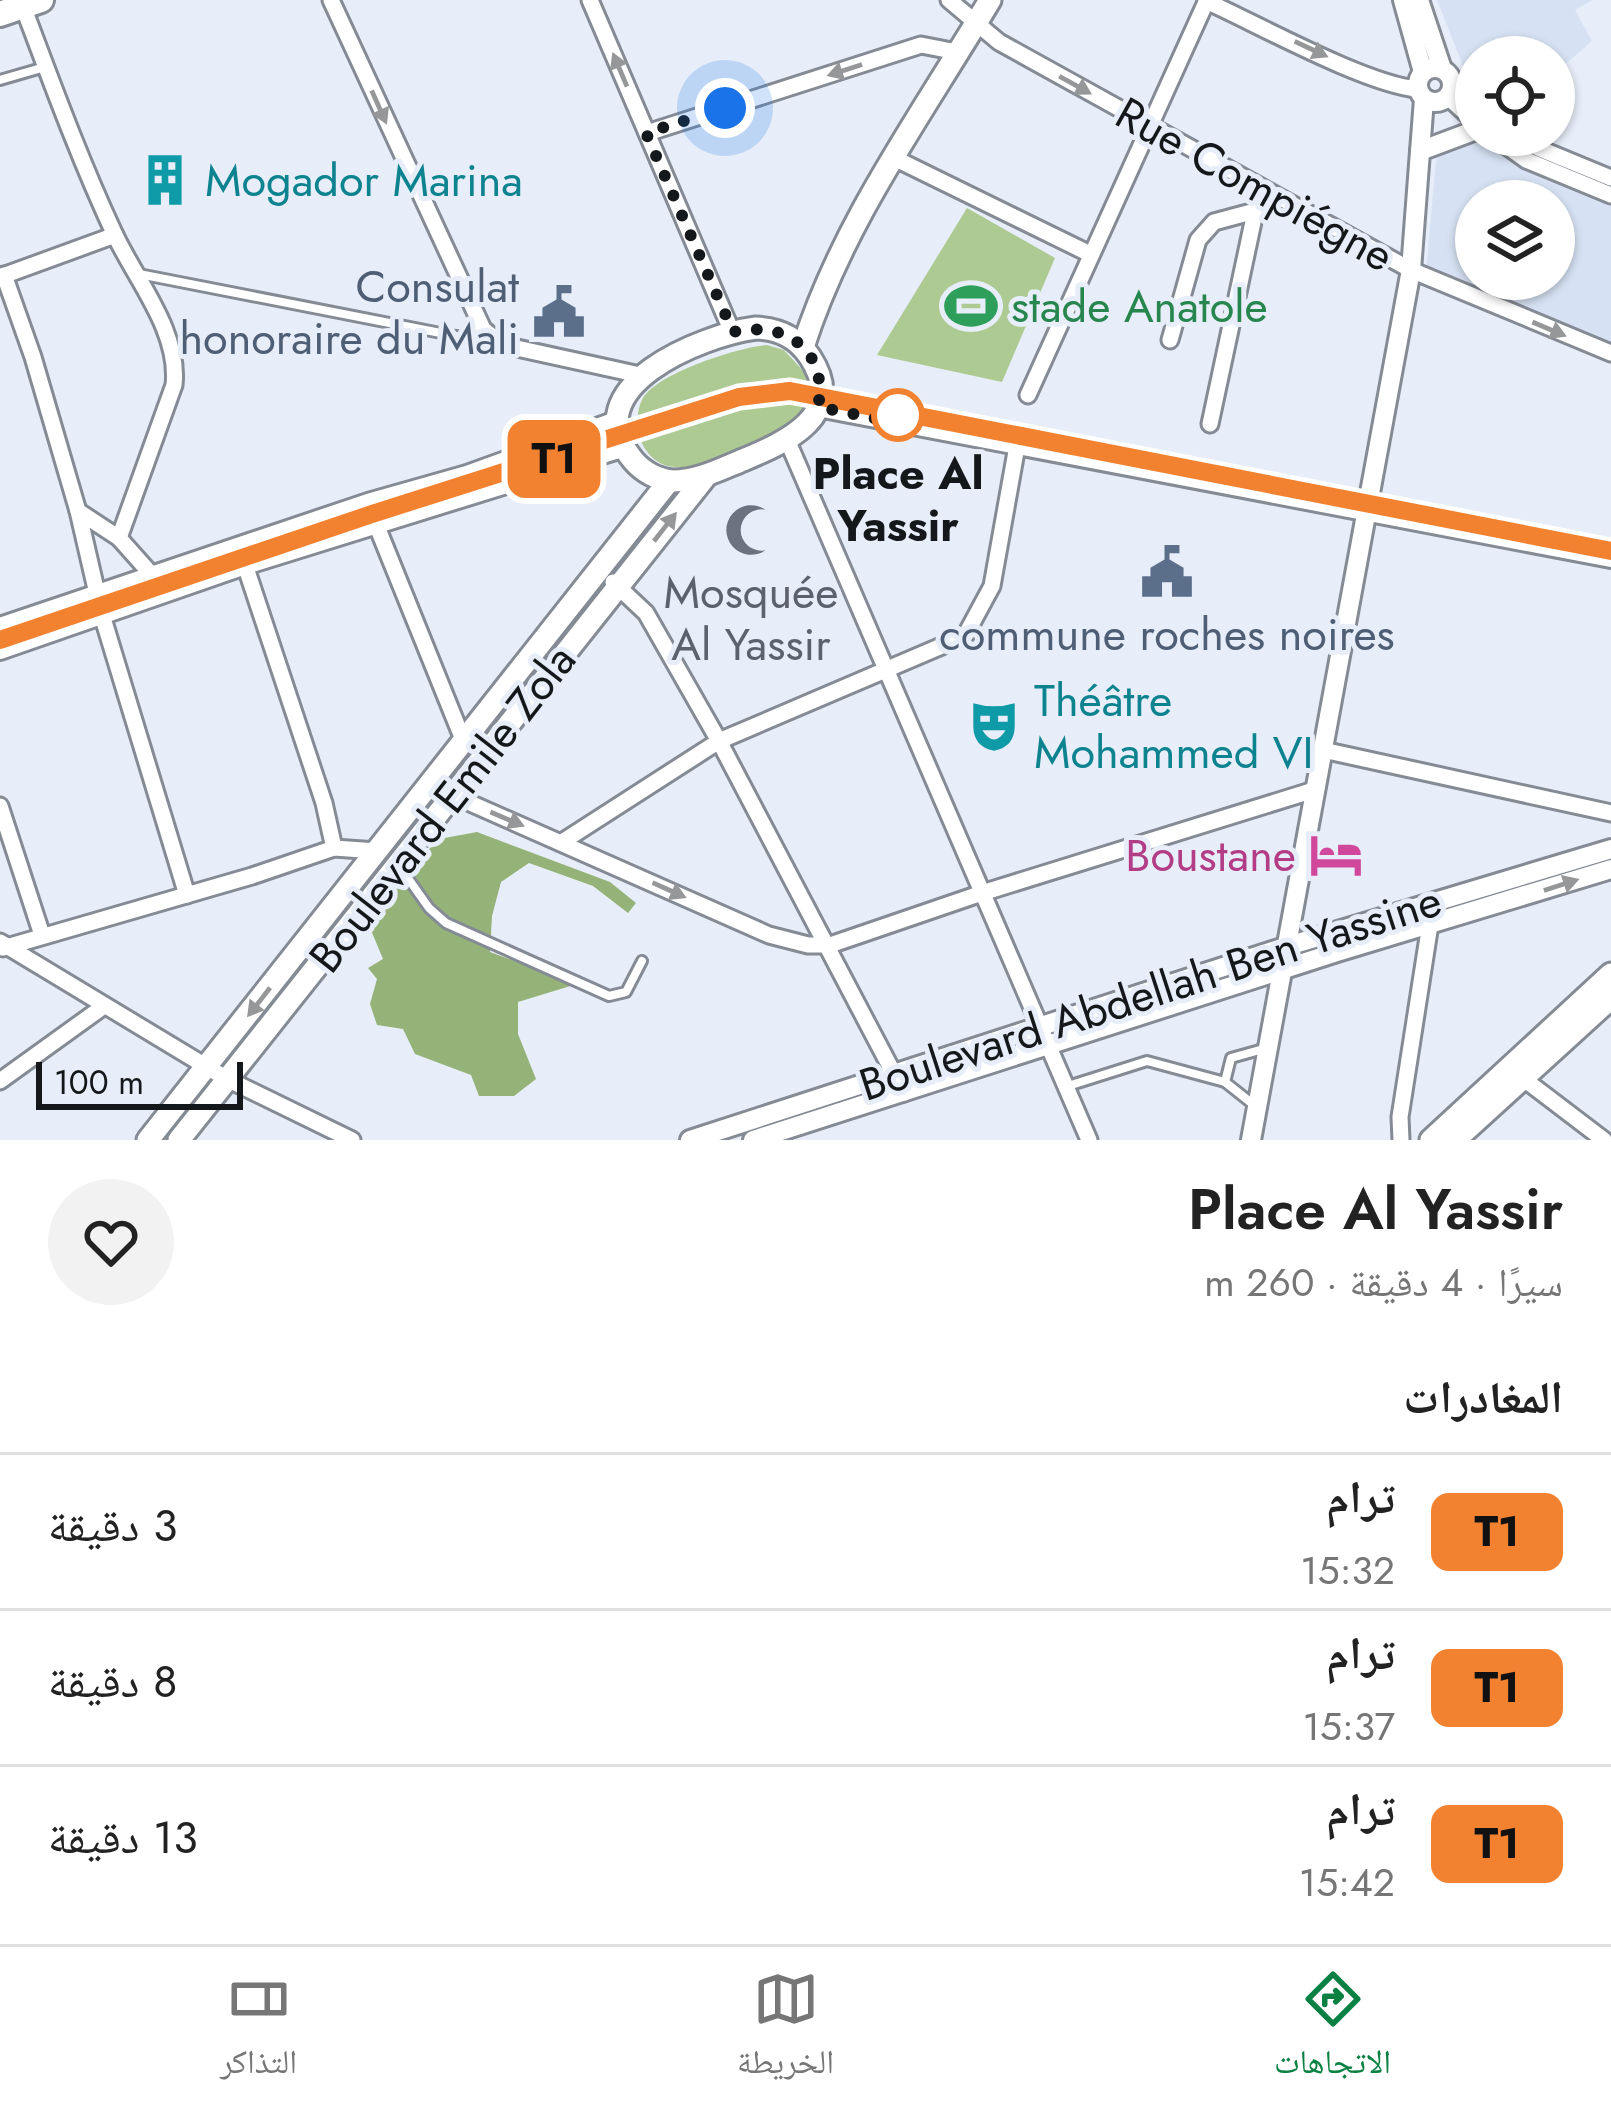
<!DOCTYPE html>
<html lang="ar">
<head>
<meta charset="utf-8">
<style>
	:root { --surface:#fff; --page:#f2f2f2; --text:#222; --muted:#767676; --line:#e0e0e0; --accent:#0b8043 }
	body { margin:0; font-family:Jost,"Noto Naskh Arabic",sans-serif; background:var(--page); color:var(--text); direction:rtl; height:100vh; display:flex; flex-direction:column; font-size:45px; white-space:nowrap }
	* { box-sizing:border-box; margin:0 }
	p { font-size:39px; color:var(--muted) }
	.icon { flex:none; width:66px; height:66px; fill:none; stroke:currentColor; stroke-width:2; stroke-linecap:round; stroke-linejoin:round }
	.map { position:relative; height:1140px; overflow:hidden; direction:ltr }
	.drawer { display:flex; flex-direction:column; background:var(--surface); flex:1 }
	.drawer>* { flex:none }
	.badge { padding:0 24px; border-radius:18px; font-size:42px; line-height:78px }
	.controls { position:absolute; left:1455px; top:36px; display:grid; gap:24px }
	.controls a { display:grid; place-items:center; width:120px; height:120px; border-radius:50%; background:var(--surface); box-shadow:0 3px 9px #0004; font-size:60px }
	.scale { position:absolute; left:36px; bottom:30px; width:207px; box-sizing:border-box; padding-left:12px; border:6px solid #15181b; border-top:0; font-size:33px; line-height:42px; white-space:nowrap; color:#15181b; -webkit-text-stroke:9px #e7eef9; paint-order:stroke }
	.you { position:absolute; width:60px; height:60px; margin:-30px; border:9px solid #fff; border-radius:50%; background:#1a73e8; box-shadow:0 0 0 18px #1a73e833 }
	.map>.badge { position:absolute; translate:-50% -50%; box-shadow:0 0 0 6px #fff }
	h2 { padding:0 48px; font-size:45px; line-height:108px }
	.round { display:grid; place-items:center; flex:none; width:126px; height:126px; border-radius:63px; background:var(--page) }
	.summary { display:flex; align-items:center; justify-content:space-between; height:204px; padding:0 48px }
	h1 { font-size:57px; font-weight:600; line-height:90px }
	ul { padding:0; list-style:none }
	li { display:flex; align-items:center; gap:36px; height:156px; padding:0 48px; border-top:3px solid var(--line) }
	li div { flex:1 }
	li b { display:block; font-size:45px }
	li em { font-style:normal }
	li .badge { min-width:132px; font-weight:700; text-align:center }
	.menu { display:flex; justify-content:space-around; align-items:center; height:168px; border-top:3px solid var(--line); background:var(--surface); font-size:33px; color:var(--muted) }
	.menu a { display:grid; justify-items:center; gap:6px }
	.menu .active { color:var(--accent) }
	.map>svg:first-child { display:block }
</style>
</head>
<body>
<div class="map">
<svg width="1611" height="1140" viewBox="0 0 1611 1140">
	<rect width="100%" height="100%" fill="#e7eef9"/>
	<!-- built -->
	<g fill="#d6e2f3" fill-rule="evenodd">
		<polygon points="1437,0 1593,0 1575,10 1592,41 1554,74 1554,57 1476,57 1476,81 1465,71"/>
		<path d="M1487 135 1611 197V350L1426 271 1438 138ZM1476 201H1554V279H1476Z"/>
	</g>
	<!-- green -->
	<g fill="#aeca93">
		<polygon points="967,208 1055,258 1002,382 877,355"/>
		<path d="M767 345 784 350 807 375C809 391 808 406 798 419 778 444 692 478 662 464 649 458 639 443 638 428 637 420 638 407 642 400 654 374 739 347 767 345Z"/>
	</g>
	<!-- forest -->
	<polygon fill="#95b378" points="477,832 610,882 636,903 628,913 593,886 529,863 501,882 492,916 490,952 577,984 518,1002 518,1034 536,1079 514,1096 479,1096 471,1075 415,1054 403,1029 377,1025 370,1004 377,979 368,968 383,959 365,916 439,839"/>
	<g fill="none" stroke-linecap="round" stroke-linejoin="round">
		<!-- service casing -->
		<g stroke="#858b95" stroke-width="14">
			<g id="service">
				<polyline points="0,80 45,67"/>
				<polyline points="139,274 456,336 490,339"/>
				<polyline points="400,867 429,908 446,923 609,996 626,992 642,961"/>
				<polyline points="1068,1086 1147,1061 1225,1082"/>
				<polyline points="1254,1105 1225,1082 1231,1058 1267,1048"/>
			</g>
		</g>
		<!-- minor casing -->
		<g stroke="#858b95" stroke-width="21">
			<g id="minor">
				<polyline points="331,0 483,329 503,345 640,375"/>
				<polyline points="590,0 732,332"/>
				<polyline points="949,0 999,42 1411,270 1611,353"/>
				<path d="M21 1C50 78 79 158 114 233 135 279 180 331 174 385L119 538"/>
				<path d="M1206 1C1257 24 1367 85 1418 89"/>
				<polyline points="1452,83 1476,101"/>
				<polyline points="1448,97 1476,123"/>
				<polyline points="647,133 921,45 957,52"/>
				<polyline points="1491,135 1526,160 1611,195"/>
				<polyline points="1518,135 1538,148 1611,178"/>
				<polyline points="892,157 1090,254"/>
				<polyline points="4,275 33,357 78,511"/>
				<polyline points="0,277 115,235"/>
				<polyline points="1170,340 1198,240 1214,222 1255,211"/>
				<polyline points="1028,395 1207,0"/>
				<polyline points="1210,424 1260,189"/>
				<polyline points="788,442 1089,1140"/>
				<polyline points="376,524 464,742"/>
				<polyline points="245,565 324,803 334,848"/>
				<polyline points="152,575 119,538 78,511 102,615 187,895"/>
				<polyline points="613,582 646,613 719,741 904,1093"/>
				<polyline points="1323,750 1611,813"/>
				<polyline points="452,795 769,935 808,945 830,945 982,893 1314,790"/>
				<polyline points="0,806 42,935"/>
				<polyline points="562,842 719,741 965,636 992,586 1017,446"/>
				<polyline points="0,942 227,1079 352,1140"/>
				<polyline points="3,948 252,876 334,848 377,851"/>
				<polyline points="1516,1073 1604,1140"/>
				<polyline points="0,1081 104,1006"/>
				<polyline points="1401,1140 1400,1117 1431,918"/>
			</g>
		</g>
		<!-- tertiary casing -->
		<g stroke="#858b95" stroke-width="24">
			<g id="tertiary">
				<polyline points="1403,0 1423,72"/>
				<polyline points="1419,0 1442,69"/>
				<circle cx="1435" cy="85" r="17"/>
				<polyline points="1420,151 1476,130"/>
				<polyline points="818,407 1611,558"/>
				<polyline points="0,627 368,503 467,475 619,420"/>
				<polyline points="0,650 245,565 625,447"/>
				<polyline points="690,1140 1288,946 1611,849"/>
				<polyline points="753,1140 1337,952 1611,869"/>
				<polyline points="1251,1140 1411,270 1424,99"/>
			</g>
		</g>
		<!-- secondary casing -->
		<g stroke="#858b95" stroke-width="27">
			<g id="secondary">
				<path d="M756 328C779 329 797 337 810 357 848 415 786 442 743 460 721 469 698 481 673 481 658 480 643 472 633 460 572 387 702 335 756 328Z"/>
				<path d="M803 347C843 221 923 113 990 0"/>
				<polyline points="148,1140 669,481"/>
				<polyline points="179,1140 706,476"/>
				<polyline points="1431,1140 1611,974"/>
				<polyline points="1455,1140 1611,998"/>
			</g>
		</g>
		<!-- primary casing -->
		<g stroke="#858b95" stroke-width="30">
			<polyline id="primary" points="0,14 41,0"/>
		</g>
		<!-- service -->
		<use href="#service" stroke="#fff" stroke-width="8"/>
		<!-- minor -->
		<use href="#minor" stroke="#fff" stroke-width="15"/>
		<!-- tertiary -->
		<use href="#tertiary" stroke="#fff" stroke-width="18"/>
		<!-- secondary -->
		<use href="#secondary" stroke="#fff" stroke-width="21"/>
		<!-- primary -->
		<use href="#primary" stroke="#fff" stroke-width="24"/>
		<!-- tram -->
		<path stroke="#7b8087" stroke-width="3" d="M0 633 744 388C810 379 839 390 902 408L1611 544"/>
	</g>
	<!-- one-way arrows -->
	<defs><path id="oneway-solid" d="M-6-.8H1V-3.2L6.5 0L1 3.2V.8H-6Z" transform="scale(3)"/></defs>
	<g fill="#969798">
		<use href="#oneway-solid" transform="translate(1311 49) rotate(25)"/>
		<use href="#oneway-solid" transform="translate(620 70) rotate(-113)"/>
		<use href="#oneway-solid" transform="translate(845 70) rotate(162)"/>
		<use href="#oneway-solid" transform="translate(1075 85) rotate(29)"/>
		<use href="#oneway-solid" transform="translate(379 107) rotate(66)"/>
		<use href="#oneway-solid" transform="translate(1549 329) rotate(23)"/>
		<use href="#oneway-solid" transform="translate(665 527) rotate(-52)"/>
		<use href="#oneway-solid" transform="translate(507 819) rotate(23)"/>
		<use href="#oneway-solid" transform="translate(1561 885) rotate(-18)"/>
		<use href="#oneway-solid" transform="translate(669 890) rotate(24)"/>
		<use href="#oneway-solid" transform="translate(259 1002) rotate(128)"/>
	</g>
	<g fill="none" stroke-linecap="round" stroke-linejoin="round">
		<!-- line casing -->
		<g stroke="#fff" stroke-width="27">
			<polyline id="line" points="0,640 372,514 739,397 790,391 1611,551"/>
		</g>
		<!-- line -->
		<use href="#line" stroke="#f38230" stroke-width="18"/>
		<!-- walk -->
		<path stroke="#15181b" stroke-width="12" stroke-dasharray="0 21.6" d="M725 108 646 133 733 332C785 320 829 350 818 407L908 425 898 415"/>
	</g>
	<!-- icons -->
	<defs>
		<g id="building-bare" transform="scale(4.14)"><path d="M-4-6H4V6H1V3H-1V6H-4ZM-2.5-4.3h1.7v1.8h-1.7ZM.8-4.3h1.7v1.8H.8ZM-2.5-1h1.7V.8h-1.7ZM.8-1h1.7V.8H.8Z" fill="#0f9aa8" stroke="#e7eef9" stroke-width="2.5" paint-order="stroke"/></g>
		<g id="stadium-bare" transform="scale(4.14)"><path d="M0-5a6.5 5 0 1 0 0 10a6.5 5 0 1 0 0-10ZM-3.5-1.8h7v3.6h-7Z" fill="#2e9e5b" stroke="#e7eef9" stroke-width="2.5" paint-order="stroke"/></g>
		<g id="civic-bare" transform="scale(4.14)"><path d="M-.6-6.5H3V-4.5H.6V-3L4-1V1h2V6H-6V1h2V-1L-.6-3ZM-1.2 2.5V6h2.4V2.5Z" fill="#5c6f8a" stroke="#e7eef9" stroke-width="2.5" paint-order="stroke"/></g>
		<g id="mosque-bare" transform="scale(4.14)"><path d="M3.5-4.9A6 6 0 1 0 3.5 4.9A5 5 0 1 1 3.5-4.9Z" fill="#6b7280" stroke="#e7eef9" stroke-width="2.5" paint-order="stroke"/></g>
		<g id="theatre-bare" transform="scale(4.14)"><path d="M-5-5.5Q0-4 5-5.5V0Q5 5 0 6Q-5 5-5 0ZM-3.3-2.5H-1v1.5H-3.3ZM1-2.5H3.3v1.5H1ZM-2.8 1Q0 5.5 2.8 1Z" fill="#0f9aa8" stroke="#e7eef9" stroke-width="2.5" paint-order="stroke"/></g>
		<g id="hotel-bare" transform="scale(4.14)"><path d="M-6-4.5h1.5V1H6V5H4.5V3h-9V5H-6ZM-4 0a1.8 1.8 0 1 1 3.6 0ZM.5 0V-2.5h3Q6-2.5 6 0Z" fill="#d1479c" stroke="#e7eef9" stroke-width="2.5" paint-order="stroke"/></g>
	</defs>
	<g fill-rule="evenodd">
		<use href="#building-bare" x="165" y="180"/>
		<use href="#stadium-bare" x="971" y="306"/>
		<use href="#civic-bare" x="559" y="312"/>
		<use href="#mosque-bare" x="751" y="530"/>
		<use href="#civic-bare" x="1167" y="572"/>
		<use href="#theatre-bare" x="994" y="726"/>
		<use href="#hotel-bare" x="1336" y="855"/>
	</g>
	<!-- markers -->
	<circle fill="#fff" stroke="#f38230" stroke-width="6" cx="898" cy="415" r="24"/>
	<g text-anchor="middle" stroke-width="10" stroke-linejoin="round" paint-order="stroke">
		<!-- culture labels -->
		<g font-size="45" fill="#0d838f" stroke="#e7eef9" text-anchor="start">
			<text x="205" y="196">Mogador Marina</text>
			<text x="1034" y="716">Théâtre<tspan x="1034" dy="52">Mohammed VI</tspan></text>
		</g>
		<!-- street labels -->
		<g font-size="45" fill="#15181b" stroke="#e7eef9">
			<text transform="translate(1255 184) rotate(29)" y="16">Rue Compiégne</text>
			<text transform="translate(442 808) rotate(-52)" y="16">Boulevard Emile Zola</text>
			<text transform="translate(1150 992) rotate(-18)" y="16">Boulevard Abdellah Ben Yassine</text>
		</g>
		<!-- service labels -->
		<g font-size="45" fill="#4e5e75" stroke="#e7eef9" text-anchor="end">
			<text x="519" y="302">Consulat<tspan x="519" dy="52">honoraire du Mali</tspan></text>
			<text x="1167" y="650" text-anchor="middle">commune roches noires</text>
		</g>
		<!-- leisure labels -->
		<g font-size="45" fill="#27864d" stroke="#e7eef9" text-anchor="start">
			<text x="1011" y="322">stade Anatole</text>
		</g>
		<!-- stop labels -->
		<g font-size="45" font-weight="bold" fill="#15181b" stroke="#e7eef9">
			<text x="898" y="489">Place Al<tspan x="898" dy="52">Yassir</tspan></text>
		</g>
		<!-- worship labels -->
		<g font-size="45" fill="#5b616d" stroke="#e7eef9">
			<text x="751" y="608">Mosquée<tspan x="751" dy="52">Al Yassir</tspan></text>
		</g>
		<!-- hotel labels -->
		<g font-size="45" fill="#b23c85" stroke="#e7eef9" text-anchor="end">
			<text x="1296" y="871">Boustane</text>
		</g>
	</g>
</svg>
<div class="controls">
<a><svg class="icon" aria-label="locate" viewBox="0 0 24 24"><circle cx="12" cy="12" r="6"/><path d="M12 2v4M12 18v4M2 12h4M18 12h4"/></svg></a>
<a><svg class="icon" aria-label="layers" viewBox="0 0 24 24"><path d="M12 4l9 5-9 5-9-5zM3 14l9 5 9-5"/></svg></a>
</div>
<div class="scale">100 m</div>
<div class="you" style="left:725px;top:108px"></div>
<b class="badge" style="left:554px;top:459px;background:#f38230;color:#111">T1</b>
</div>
<section class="drawer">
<div class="summary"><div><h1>Place Al Yassir</h1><p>سيرًا · 4 دقيقة · 260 m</p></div><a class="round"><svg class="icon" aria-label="heart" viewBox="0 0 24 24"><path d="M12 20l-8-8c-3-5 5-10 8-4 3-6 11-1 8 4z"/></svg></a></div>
<h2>المغادرات</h2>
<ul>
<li><span class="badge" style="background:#f38230;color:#111">T1</span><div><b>ترام</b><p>15:32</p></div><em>3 دقيقة</em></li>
<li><span class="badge" style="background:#f38230;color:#111">T1</span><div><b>ترام</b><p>15:37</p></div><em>8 دقيقة</em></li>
<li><span class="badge" style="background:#f38230;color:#111">T1</span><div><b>ترام</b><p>15:42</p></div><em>13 دقيقة</em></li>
</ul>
</section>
<nav class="menu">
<a class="active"><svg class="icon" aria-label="directions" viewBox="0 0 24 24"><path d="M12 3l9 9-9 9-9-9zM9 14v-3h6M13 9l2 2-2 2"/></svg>الاتجاهات</a>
<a><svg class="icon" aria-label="map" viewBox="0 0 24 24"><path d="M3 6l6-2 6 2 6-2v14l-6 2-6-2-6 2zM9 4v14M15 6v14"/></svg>الخريطة</a>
<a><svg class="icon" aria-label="tickets" viewBox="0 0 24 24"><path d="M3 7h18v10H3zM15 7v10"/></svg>التذاكر</a>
</nav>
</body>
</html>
